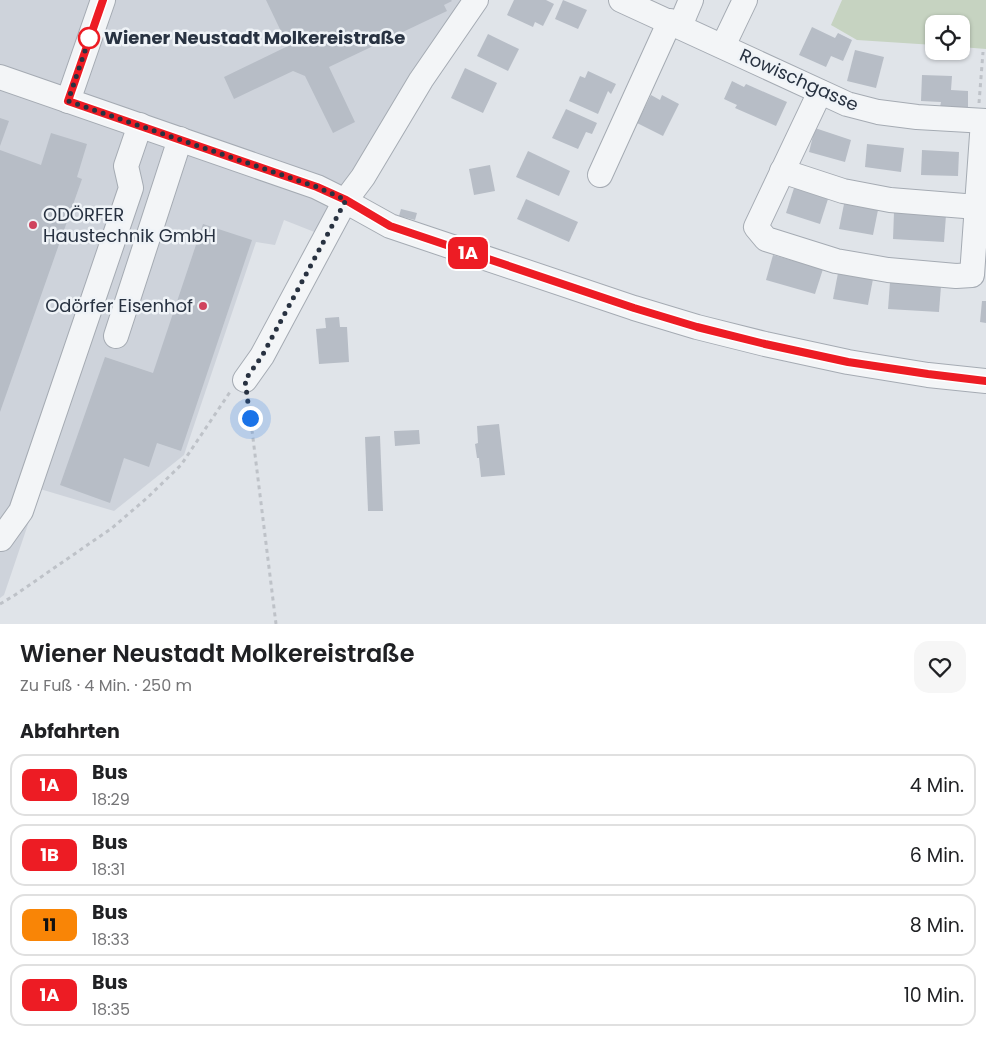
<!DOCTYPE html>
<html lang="de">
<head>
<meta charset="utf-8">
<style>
	:root { --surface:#fff; --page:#f6f6f6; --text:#202124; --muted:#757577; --line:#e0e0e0 }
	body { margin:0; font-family:Poppins,sans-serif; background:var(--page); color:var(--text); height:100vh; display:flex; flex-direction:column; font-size:19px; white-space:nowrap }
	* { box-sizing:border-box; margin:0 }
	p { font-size:16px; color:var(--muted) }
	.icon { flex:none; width:28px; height:28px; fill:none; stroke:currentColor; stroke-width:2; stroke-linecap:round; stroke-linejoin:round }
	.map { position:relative; height:624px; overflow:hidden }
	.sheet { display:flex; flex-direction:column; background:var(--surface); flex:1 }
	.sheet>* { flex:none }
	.badge { padding:0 10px; border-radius:8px; font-size:18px; line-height:32px }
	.controls { position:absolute; left:925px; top:15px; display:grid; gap:10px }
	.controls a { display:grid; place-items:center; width:45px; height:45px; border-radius:10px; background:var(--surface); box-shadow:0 1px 4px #0004; font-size:25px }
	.you { position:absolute; width:25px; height:25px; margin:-12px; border:4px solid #fff; border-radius:50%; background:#1a73e8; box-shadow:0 0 0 8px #1a73e833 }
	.map>.badge { position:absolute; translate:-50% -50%; box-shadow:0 0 0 2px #fff }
	h2 { padding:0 20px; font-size:19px; line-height:45px }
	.round { display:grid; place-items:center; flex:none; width:52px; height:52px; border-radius:15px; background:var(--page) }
	.head { display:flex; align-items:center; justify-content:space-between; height:85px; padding:0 20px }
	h1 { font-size:24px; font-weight:600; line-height:38px }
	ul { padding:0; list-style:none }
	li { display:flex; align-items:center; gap:15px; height:62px; margin:0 10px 8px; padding:0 10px; border:2px solid var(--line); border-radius:15px }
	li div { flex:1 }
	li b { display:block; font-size:19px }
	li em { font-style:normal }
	li .badge { min-width:55px; font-weight:700; text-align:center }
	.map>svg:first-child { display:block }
</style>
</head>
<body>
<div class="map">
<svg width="986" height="624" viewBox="0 0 986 624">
	<rect width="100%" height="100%" fill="#e0e4e9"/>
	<!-- built -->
	<polygon fill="#ced3db" points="0,0 464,0 322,235 284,220 275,245 256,242 184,455 114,511 40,489 4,595 0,598"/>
	<!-- green -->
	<polygon fill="#c6d3c1" points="842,0 986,0 986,49 961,47 961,24 934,24 934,45 857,40 831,25"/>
	<!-- building -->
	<g fill="#b7bdc6">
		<polygon points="266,0 451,0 452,1 444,5 447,11 329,67 355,122 333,133 305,76 293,71 234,99 224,77 288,46"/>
		<polygon points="514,0 546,0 554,4 543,26 535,22 533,27 507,15"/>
		<polygon points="563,0 587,10 578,29 555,19"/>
		<polygon points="812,27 835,38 838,33 852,40 843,61 831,56 826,67 799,55"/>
		<polygon points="488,34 519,49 508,71 477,56"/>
		<polygon points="855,50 884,57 876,88 847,81"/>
		<polygon points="465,68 497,83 483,113 451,98"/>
		<polygon points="588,71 616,84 611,94 608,91 598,114 569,101 580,76 585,78"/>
		<polygon points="922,75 952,76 951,90 968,91 968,108 940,107 941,102 921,101"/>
		<polygon points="732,81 744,87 746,84 787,102 776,126 735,108 737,105 724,99"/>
		<polygon points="651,95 660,100 662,95 679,104 663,136 637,123"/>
		<polygon points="566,109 597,123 592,134 586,132 578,149 552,138"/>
		<polygon points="0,118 9,121 0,146"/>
		<polygon points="815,128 851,140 845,162 809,152"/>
		<polygon points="51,133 87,144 77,177 82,179 0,412 0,150 41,165"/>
		<polygon points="867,144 904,148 901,172 865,167"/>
		<polygon points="922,150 959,152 958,176 921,175"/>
		<polygon points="528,151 570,171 559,196 516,177"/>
		<polygon points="490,165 495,191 474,195 469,169"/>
		<polygon points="794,188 828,199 820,224 786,213"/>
		<polygon points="526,199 578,222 569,242 517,219"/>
		<polygon points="844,204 878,210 873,235 839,229"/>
		<polygon points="401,209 417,213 415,220 399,216"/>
		<polygon points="894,212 946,215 944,242 893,239"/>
		<polygon points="203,224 252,240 181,451 157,443 149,467 124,458 110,503 60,485 105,357 153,373"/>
		<polygon points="773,255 823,269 815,294 766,280"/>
		<polygon points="838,273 873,279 868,305 833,299"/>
		<polygon points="890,282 941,286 939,312 888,309"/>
		<polygon points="982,301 986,301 986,323 980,322"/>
		<polygon points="339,317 340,327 347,327 349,362 319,364 316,329 326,328 325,318"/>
		<polygon points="499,424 505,475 481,477 479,458 477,458 475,444 478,443 477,426"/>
		<polygon points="419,430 420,444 395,446 394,431"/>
		<polygon points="380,436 383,511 368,511 365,437"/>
	</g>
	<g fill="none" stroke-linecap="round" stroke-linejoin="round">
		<!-- minor casing -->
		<g stroke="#a5abb3" stroke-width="26">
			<g id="minor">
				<polyline points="621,0 847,104 878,112 917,117 986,121"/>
				<polyline points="680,26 691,0"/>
				<polyline points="723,46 745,0"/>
				<polyline points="0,77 317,187 345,201 390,226 634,308 697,327 765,344 848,362 928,375 986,381"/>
				<polyline points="820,92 756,227 766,239 836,261 888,270 956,276 972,275 983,121"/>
				<polyline points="68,101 103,0"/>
				<polyline points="782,171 843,191 890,200 977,207"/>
				<polyline points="600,175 670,21"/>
				<polyline points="116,336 180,139"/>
				<polyline points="245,380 262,356 345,201 363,177 421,80 476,0"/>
				<polyline points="0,538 1,539 21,511 131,188 126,166 140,125"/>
			</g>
		</g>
		<!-- path -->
		<g stroke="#bec2c8" stroke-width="3" stroke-dasharray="4 4" stroke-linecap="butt">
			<polyline points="979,103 983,52"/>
			<polyline points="248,398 276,624"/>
			<polyline points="0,604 15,595 112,528 147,498 181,465 230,392"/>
		</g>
		<!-- minor -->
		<use href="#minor" stroke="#f3f5f7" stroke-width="24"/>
	</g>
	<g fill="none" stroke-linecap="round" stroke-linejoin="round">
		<!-- line casing -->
		<g stroke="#fff" stroke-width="11">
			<polyline id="line" points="103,0 68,101 317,187 346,200 390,226 634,308 697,327 765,344 848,362 928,374 986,381"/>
		</g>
		<!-- line -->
		<use href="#line" stroke="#ed1c24" stroke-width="8"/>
		<!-- walk -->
		<polyline stroke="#283241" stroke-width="5" stroke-dasharray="0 9" points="89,38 90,36 68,101 317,187 346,200 262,356 245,380 250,418"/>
	</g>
	<!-- markers -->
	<circle fill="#fff" stroke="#ed1c24" stroke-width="2.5" cx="89" cy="38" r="10"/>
	<g fill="#d0435e" stroke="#eff3f7" stroke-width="2">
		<circle cx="33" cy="225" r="5"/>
		<circle cx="203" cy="306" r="5"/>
	</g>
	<g text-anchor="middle" stroke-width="5" stroke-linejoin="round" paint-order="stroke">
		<!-- stop labels -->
		<g font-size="18" font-weight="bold" fill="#283241" stroke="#eff3f7" text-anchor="start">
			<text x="104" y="44">Wiener Neustadt Molkereistraße</text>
		</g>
		<!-- street labels -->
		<g font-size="18" fill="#283241" stroke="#eff3f7">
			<text transform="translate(799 80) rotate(24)" y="6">Rowischgasse</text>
		</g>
		<!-- poi labels -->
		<g font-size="18" fill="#283241" stroke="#eff3f7" text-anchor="start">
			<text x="43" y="221">ODÖRFER<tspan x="43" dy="21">Haustechnik GmbH</tspan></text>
			<text x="193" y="312" text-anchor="end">Odörfer Eisenhof</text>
		</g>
	</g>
</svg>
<div class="controls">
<a><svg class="icon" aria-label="locate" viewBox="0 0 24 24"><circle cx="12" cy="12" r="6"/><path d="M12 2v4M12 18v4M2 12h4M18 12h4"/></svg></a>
</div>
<div class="you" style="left:250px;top:418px"></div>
<b class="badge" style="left:468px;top:253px;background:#ed1c24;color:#fff">1A</b>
</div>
<section class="sheet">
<div class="head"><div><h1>Wiener Neustadt Molkereistraße</h1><p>Zu Fuß · 4 Min. · 250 m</p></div><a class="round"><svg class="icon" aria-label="heart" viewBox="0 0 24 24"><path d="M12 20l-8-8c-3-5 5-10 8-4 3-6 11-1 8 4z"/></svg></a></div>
<h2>Abfahrten</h2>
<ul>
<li><span class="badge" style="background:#ed1c24;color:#fff">1A</span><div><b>Bus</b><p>18:29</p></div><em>4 Min.</em></li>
<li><span class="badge" style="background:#ed1c24;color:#fff">1B</span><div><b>Bus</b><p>18:31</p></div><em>6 Min.</em></li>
<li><span class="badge" style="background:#f98506;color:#111">11</span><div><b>Bus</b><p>18:33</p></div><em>8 Min.</em></li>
<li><span class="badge" style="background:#ed1c24;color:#fff">1A</span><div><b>Bus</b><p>18:35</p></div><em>10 Min.</em></li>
</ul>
</section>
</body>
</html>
